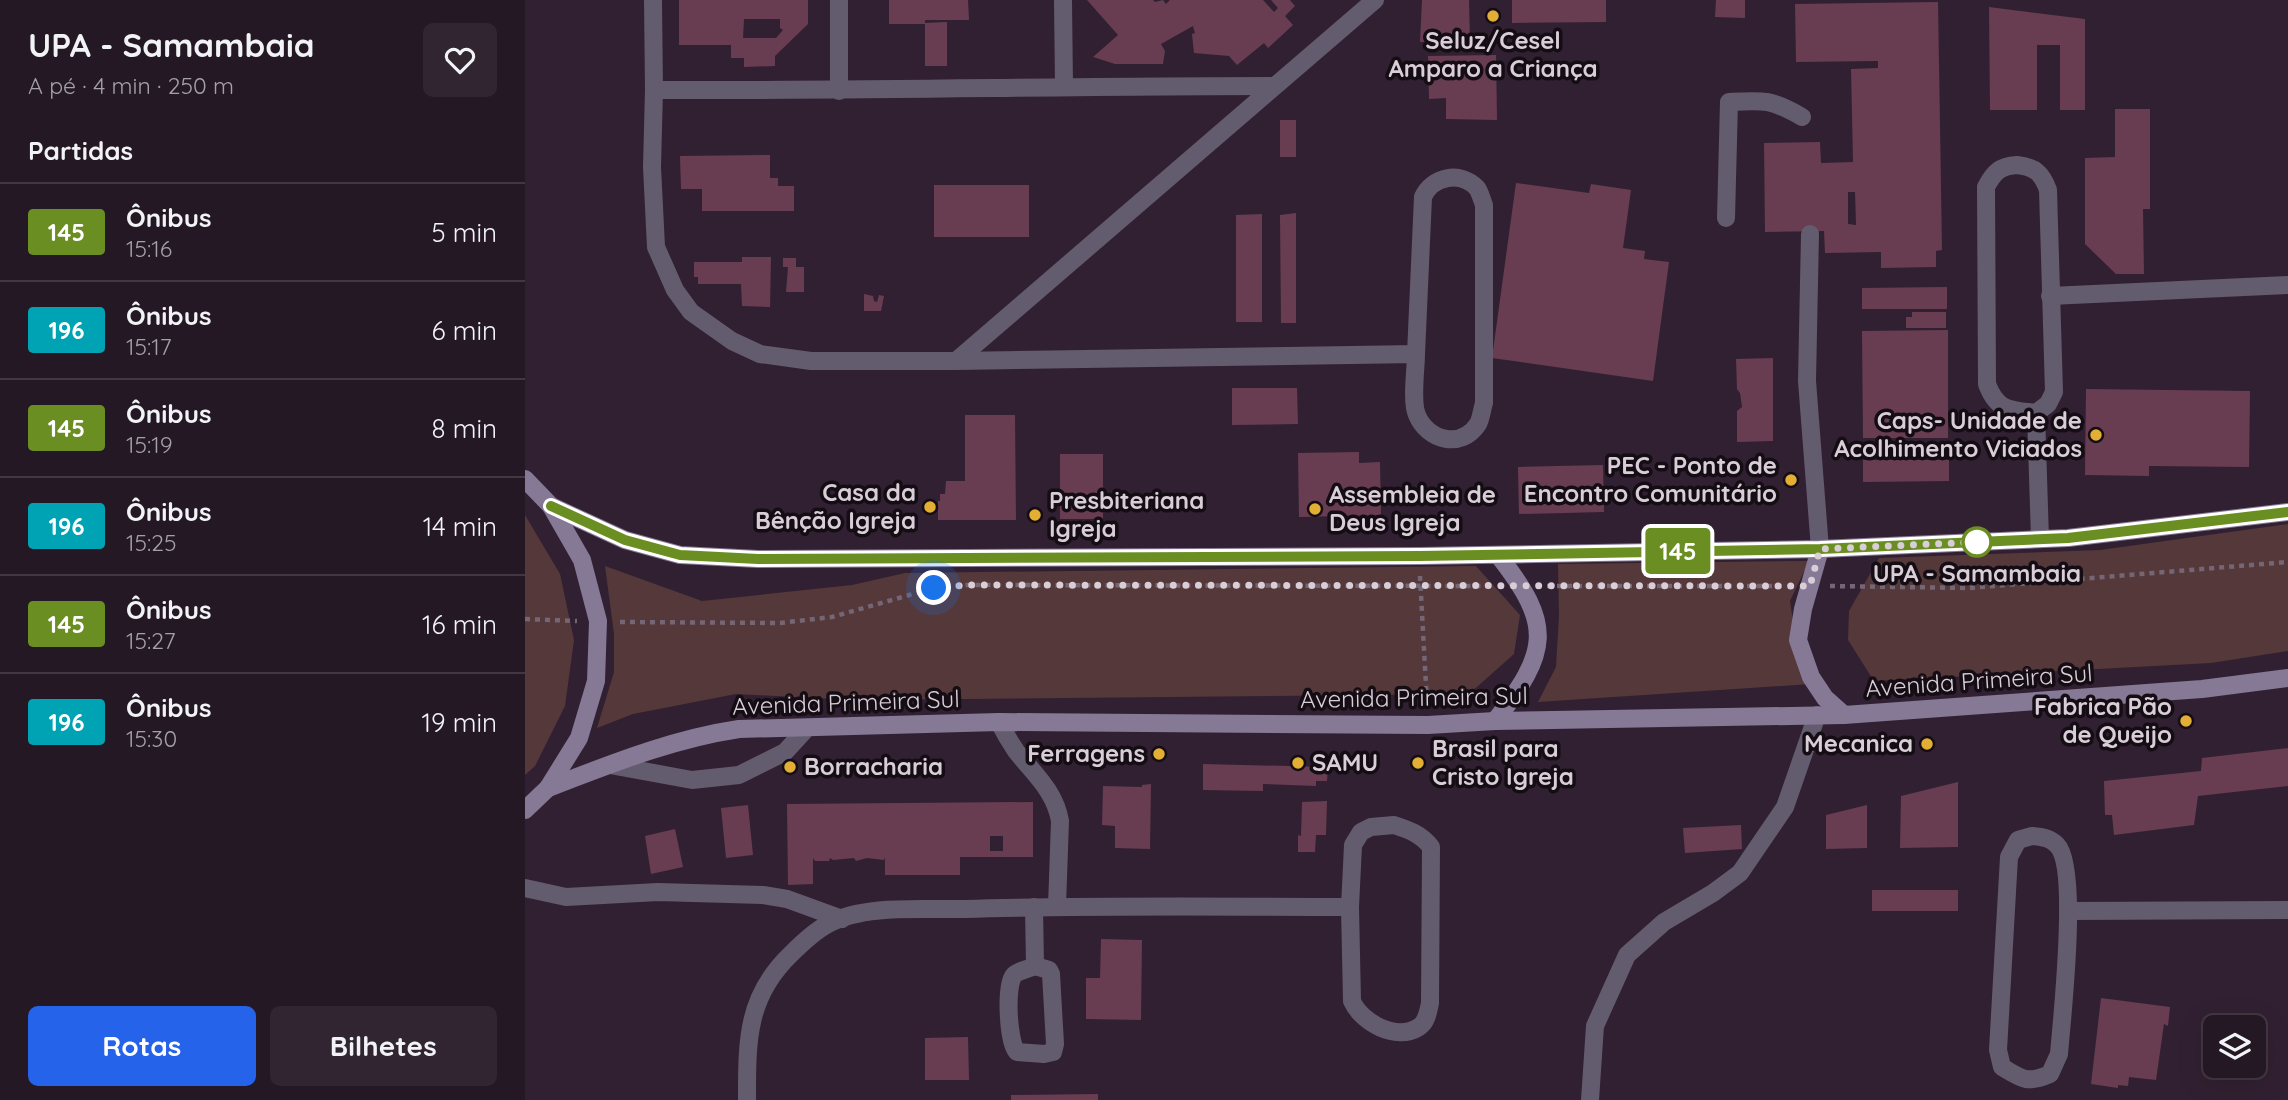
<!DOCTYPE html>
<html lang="pt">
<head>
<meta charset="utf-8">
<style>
	:root { --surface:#251825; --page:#312532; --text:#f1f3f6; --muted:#a3a0a7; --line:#423742; --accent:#2563eb }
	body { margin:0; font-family:Quicksand,sans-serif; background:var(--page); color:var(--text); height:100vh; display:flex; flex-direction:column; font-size:26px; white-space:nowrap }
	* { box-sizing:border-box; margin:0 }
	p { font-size:23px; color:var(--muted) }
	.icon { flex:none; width:38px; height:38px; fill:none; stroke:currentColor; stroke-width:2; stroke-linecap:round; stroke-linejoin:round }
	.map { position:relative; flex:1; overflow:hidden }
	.sheet { display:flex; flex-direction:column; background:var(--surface); width:525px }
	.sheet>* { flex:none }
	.badge { padding:0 14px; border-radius:5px; font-size:24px; line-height:46px }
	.buttons { position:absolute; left:1678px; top:1015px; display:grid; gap:14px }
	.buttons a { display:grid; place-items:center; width:63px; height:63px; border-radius:10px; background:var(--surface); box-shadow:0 7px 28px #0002,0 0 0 2px var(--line); font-size:35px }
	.you { position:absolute; width:35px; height:35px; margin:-18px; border:5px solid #fff; border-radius:50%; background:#1a73e8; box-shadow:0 0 0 10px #1a73e833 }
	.map>.badge { position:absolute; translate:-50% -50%; box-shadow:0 0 0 4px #fff }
	h2 { padding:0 28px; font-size:26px; line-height:63px }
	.round { display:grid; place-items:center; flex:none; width:74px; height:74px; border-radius:10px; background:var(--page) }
	.overview { display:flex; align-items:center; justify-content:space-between; height:119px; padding:0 28px }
	h1 { font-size:33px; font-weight:700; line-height:52px }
	.button { display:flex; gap:14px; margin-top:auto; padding:14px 28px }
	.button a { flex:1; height:80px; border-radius:10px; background:var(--accent); color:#fff; font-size:28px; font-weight:700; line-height:80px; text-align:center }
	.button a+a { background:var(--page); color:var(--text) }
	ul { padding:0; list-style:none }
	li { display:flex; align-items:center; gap:21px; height:98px; padding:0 28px; border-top:2px solid var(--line) }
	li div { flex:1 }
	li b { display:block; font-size:26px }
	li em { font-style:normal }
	li .badge { min-width:77px; font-weight:700; text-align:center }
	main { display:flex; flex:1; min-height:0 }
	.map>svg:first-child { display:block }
</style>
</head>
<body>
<main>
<section class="sheet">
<div class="overview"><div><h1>UPA - Samambaia</h1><p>A pé · 4 min · 250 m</p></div><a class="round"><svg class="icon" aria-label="heart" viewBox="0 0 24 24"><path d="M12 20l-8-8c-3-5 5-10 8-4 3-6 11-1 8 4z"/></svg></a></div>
<h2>Partidas</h2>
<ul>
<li><span class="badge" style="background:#6b8e23;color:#fff">145</span><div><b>Ônibus</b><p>15:16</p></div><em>5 min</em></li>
<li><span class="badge" style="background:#00a3b4;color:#fff">196</span><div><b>Ônibus</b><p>15:17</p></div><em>6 min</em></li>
<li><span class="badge" style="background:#6b8e23;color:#fff">145</span><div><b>Ônibus</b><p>15:19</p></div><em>8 min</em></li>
<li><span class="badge" style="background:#00a3b4;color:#fff">196</span><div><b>Ônibus</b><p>15:25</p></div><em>14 min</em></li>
<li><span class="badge" style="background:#6b8e23;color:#fff">145</span><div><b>Ônibus</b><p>15:27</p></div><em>16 min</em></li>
<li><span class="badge" style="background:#00a3b4;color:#fff">196</span><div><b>Ônibus</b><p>15:30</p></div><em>19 min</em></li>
</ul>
<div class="button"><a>Rotas</a><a>Bilhetes</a></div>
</section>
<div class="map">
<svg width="1763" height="1100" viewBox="0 0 1763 1100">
	<rect width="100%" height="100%" fill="#312031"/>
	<!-- green -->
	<g fill="#55383a">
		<polygon points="0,515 35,574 49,640 40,706 10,766 0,775"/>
		<polygon points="1763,524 1763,651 1686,663 1349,681 1323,640 1324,611 1354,558 1575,550"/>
		<polygon points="1284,561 1265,601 1272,649 1286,684 1013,702 1031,667 1034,616 1033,564"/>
		<polygon points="80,566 177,601 327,585 380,573 951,566 995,615 989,654 944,694 329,700 211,694 108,714 72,728 89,672 89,634"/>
	</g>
	<!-- building -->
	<g fill="#683d51" fill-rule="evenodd">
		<path d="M154 0H283V24L250 56V66L219 67V58H206V45H154ZM219 19H255V28L258 30 251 38H218Z"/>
		<polygon points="364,0 443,0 444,20 400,20 400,23 422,22 422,66 400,66 400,24 364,24"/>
		<polygon points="562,0 628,0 630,2 638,0 641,4 645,0 738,0 749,12 753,8 746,0 765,0 770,6 760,16 768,25 743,48 739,43 712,65 704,56 669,53 667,34 670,33 668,26 636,44 640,51 638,64 590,64 568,57 593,35"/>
		<polygon points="897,0 944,0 945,41 895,42"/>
		<polygon points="987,0 1081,0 1081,22 987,23"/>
		<polygon points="1191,0 1220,0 1220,18 1190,17"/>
		<path d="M1413 2 1417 250 1411 251V267L1356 268V252L1300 253 1299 231 1240 232 1239 143 1295 142 1296 163 1328 162 1326 69 1353 68V61L1271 62 1270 4ZM1323 192H1330L1331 225 1323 224Z"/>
		<polygon points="1464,7 1560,19 1560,110 1535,110 1535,45 1512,45 1512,110 1465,110"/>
		<polygon points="971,55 972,120 921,119 921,98 904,99 903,56"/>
		<polygon points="1590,109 1625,109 1625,209 1618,209 1619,274 1591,274 1560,244 1560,158 1590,157"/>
		<rect x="755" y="120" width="16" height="37"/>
		<polygon points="245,155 245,178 253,178 253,186 269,186 269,211 177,211 177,189 156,189 155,156"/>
		<polygon points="991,183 1064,193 1066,184 1106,190 1098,248 1120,251 1119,259 1144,262 1128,381 967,358"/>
		<rect x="409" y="185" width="95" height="52"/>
		<polygon points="771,213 771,323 756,323 755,215"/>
		<polygon points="737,214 737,322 711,322 711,215"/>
		<polygon points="217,257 246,257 245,307 217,306 216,284 173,284 173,277 169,277 169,262 217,262"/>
		<polygon points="258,258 271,258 271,267 279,267 279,292 261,292 263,267 258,267"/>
		<polygon points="1422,287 1422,309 1337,309 1337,288"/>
		<polygon points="339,294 348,296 349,301 352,302 354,295 359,296 356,311 339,311"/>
		<polygon points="1387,312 1421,312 1421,328 1381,328 1381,317 1387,317"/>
		<polygon points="1423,330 1423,438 1338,438 1337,331"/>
		<polygon points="1248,358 1248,441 1212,442 1212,411 1217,407 1215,393 1212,389 1211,359"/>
		<polygon points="707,388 772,388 773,424 707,425"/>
		<polygon points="1561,389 1725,391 1724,467 1624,466 1624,476 1560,475"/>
		<polygon points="440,415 490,415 491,520 413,520 413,501 415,501 415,494 420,494 421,481 440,481"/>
		<polygon points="834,452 834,463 855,462 856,515 774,517 773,453"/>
		<rect x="535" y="454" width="43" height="65"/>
		<polygon points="1338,460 1424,460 1424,481 1338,482"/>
		<polygon points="1078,465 1079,512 994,514 993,467"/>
		<polygon points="1763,748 1763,786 1673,796 1669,825 1589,835 1587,815 1580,815 1579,781 1676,771 1677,758"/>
		<polygon points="678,764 803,767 802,781 791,781 791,786 738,784 738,791 678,790"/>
		<polygon points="1433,782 1433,847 1375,848 1376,796"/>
		<polygon points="626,784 625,849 590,848 590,826 577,825 578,786 617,787 617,785"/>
		<polygon points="802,801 801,835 791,835 790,852 773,852 773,835 776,836 777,802"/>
		<path d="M508 802V857H435V875H360V857L359 860 342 858 331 861 329 858 308 860 305 858 304 861H290L288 858V884L263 885 262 804ZM465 836H478V851H465Z"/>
		<polygon points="223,805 228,855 201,858 196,808"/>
		<polygon points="1342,805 1342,848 1301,849 1301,815"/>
		<polygon points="1216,825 1217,849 1160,853 1158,828"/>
		<polygon points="150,829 158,867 126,874 120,836"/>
		<rect x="1347" y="890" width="86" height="21"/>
		<polygon points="576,939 617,940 616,1020 561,1019 561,978 575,978"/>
		<polygon points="1576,998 1645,1007 1643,1026 1639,1024 1631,1080 1604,1077 1603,1086 1593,1085 1593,1088 1566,1084"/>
		<polygon points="443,1037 444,1080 400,1080 400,1038"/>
		<polygon points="573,1094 573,1100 486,1100 486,1095"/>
	</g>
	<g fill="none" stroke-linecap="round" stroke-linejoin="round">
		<!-- path -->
		<g stroke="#756675" stroke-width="4.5" stroke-dasharray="5 5" stroke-linecap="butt">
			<polyline points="895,576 902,704"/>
			<polyline points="1022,586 1262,586"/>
			<polyline points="1305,586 1444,588 1763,562"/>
			<polyline points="0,619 52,621"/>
			<polyline points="95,622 255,623 307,617 409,588 442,585 968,586"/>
		</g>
		<!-- lane -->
		<g stroke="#635c6e" stroke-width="18">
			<path d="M1201 218 1204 102C1239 100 1246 99 1277 117"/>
			<polyline points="1285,234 1282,381 1295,549"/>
			<path d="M431 361 891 354 898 197C907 177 935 170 952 188 955 192 957 200 959 205V403C957 409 956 419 953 424 936 450 902 440 892 415 886 402 891 369 891 354"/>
			<path d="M474 722C479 732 485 742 491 751 509 774 530 791 535 821L532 906"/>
			<polyline points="85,765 167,780 214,775 260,752 282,728"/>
			<path d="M869 825C884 830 896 834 906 847L905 1003C903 1012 902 1022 894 1027 871 1042 836 1022 827 1001L825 907 828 845 836 832 846 827Z"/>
			<path d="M1507 836C1516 837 1524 837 1532 845 1554 867 1537 1017 1534 1054L1525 1074C1502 1084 1497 1079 1477 1067L1473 1050 1484 857 1493 840Z"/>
			<polyline points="0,888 41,897 133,892 238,895 262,899 317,919"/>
			<polyline points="509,907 510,966"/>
			<polyline points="1543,911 1763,910"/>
			<path d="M510 966 524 970 526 974 530 1044 528 1052 519 1054 492 1052C483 1042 480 986 489 975 494 970 504 969 510 966Z"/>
			<path d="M222 1100C222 1042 221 997 266 954 277 943 290 931 303 924 339 904 398 910 439 909 568 905 696 907 825 907"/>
		</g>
		<!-- street -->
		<g stroke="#635c6e" stroke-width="18">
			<polyline points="128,0 129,90 127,167 131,247 150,290 166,312 207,341 235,354 286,361 431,361 850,0"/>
			<polyline points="314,0 314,91"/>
			<polyline points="538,0 539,86"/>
			<path d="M129 90C336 91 542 86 749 86"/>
			<path d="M1492 165C1510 167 1517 173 1523 190L1529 392 1523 404 1511 413C1485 410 1472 411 1462 384L1461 187C1469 172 1475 166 1492 165Z"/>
			<polyline points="1525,296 1763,285"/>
			<polyline points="1511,413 1515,539"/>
			<polyline points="1065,1100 1070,1026 1102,955 1139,922 1188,893 1215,873 1260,807 1292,715"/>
		</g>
		<!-- secondary -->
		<g stroke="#857996" stroke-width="18">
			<polyline points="0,479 26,506 57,560 73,621 71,681 54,738 23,788 0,810"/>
			<polyline points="26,506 100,540 155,555 233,559 895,556 1295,549 1543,538 1763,512"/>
			<polyline points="1295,549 1278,609 1273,640 1286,677 1300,698 1319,715"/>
			<path d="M970 721C1024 651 1029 626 973 555"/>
			<path d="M23 788C86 764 147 739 214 729L474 722 903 725 970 721 1319 715 1677 689 1763 678"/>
		</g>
	</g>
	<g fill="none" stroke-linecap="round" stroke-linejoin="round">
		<!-- line casing -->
		<g stroke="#fff" stroke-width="16">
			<polyline id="line" points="26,506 100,540 155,555 233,559 895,556 1295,549 1543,538 1763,512"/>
		</g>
		<!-- line -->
		<use href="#line" stroke="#6b8e23" stroke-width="10"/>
		<!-- walk -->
		<polyline stroke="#d9cdd8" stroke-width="7" stroke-dasharray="0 12.6" points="409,588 442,585 1285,586 1295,549 1452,542"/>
	</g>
	<!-- markers -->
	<g fill="#e3ae34" stroke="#140d14" stroke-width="2.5">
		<circle cx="968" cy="16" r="7"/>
		<circle cx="1571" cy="435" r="7"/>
		<circle cx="1266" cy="480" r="7"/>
		<circle cx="405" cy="507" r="7"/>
		<circle cx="790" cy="509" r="7"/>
		<circle cx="510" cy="515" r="7"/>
		<circle cx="1661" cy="721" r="7"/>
		<circle cx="1402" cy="744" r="7"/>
		<circle cx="634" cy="754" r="7"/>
		<circle cx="773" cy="763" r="7"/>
		<circle cx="893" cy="763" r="7"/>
		<circle cx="265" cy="767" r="7"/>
	</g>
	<circle fill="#fff" stroke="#6b8e23" stroke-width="3.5" cx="1452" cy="542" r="14"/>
	<g text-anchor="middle" stroke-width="7" stroke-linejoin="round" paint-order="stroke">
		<!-- poi labels -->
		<g font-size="24" font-weight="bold" fill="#d9cdd8" stroke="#140d14" text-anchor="end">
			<text x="968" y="49" text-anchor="middle">Seluz/Cesel<tspan x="968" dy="28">Amparo a Criança</tspan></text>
			<text x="1557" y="429">Caps- Unidade de<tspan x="1557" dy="28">Acolhimento Viciados</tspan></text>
			<text x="1252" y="474">PEC - Ponto de<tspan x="1252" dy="28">Encontro Comunitário</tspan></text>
			<text x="391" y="501">Casa da<tspan x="391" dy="28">Bênção Igreja</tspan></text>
			<text x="804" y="503" text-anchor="start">Assembleia de<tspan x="804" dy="28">Deus Igreja</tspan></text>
			<text x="524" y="509" text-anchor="start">Presbiteriana<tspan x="524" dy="28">Igreja</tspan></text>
			<text x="1647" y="715">Fabrica Pão<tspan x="1647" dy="28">de Queijo</tspan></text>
			<text x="1388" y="752">Mecanica</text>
			<text x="907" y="757" text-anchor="start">Brasil para<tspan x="907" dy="28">Cristo Igreja</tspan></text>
			<text x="620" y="762">Ferragens</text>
			<text x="787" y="771" text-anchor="start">SAMU</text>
			<text x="279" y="775" text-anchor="start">Borracharia</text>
		</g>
		<!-- stop labels -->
		<g font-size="24" font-weight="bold" fill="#d9cdd8" stroke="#140d14">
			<text x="1452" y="582">UPA - Samambaia</text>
		</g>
		<!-- street labels -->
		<g font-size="24" fill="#d9cdd8" stroke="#140d14">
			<text transform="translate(1454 681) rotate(-4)" y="8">Avenida Primeira Sul</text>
			<text transform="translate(889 698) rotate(-1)" y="8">Avenida Primeira Sul</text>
			<text transform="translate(321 703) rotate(-2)" y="8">Avenida Primeira Sul</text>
		</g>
	</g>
</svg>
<div class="buttons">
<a><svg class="icon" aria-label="layers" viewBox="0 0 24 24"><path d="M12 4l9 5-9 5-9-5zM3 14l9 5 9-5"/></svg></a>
</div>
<div class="you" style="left:409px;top:588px"></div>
<b class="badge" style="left:1153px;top:551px;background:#6b8e23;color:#fff">145</b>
</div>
</main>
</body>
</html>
